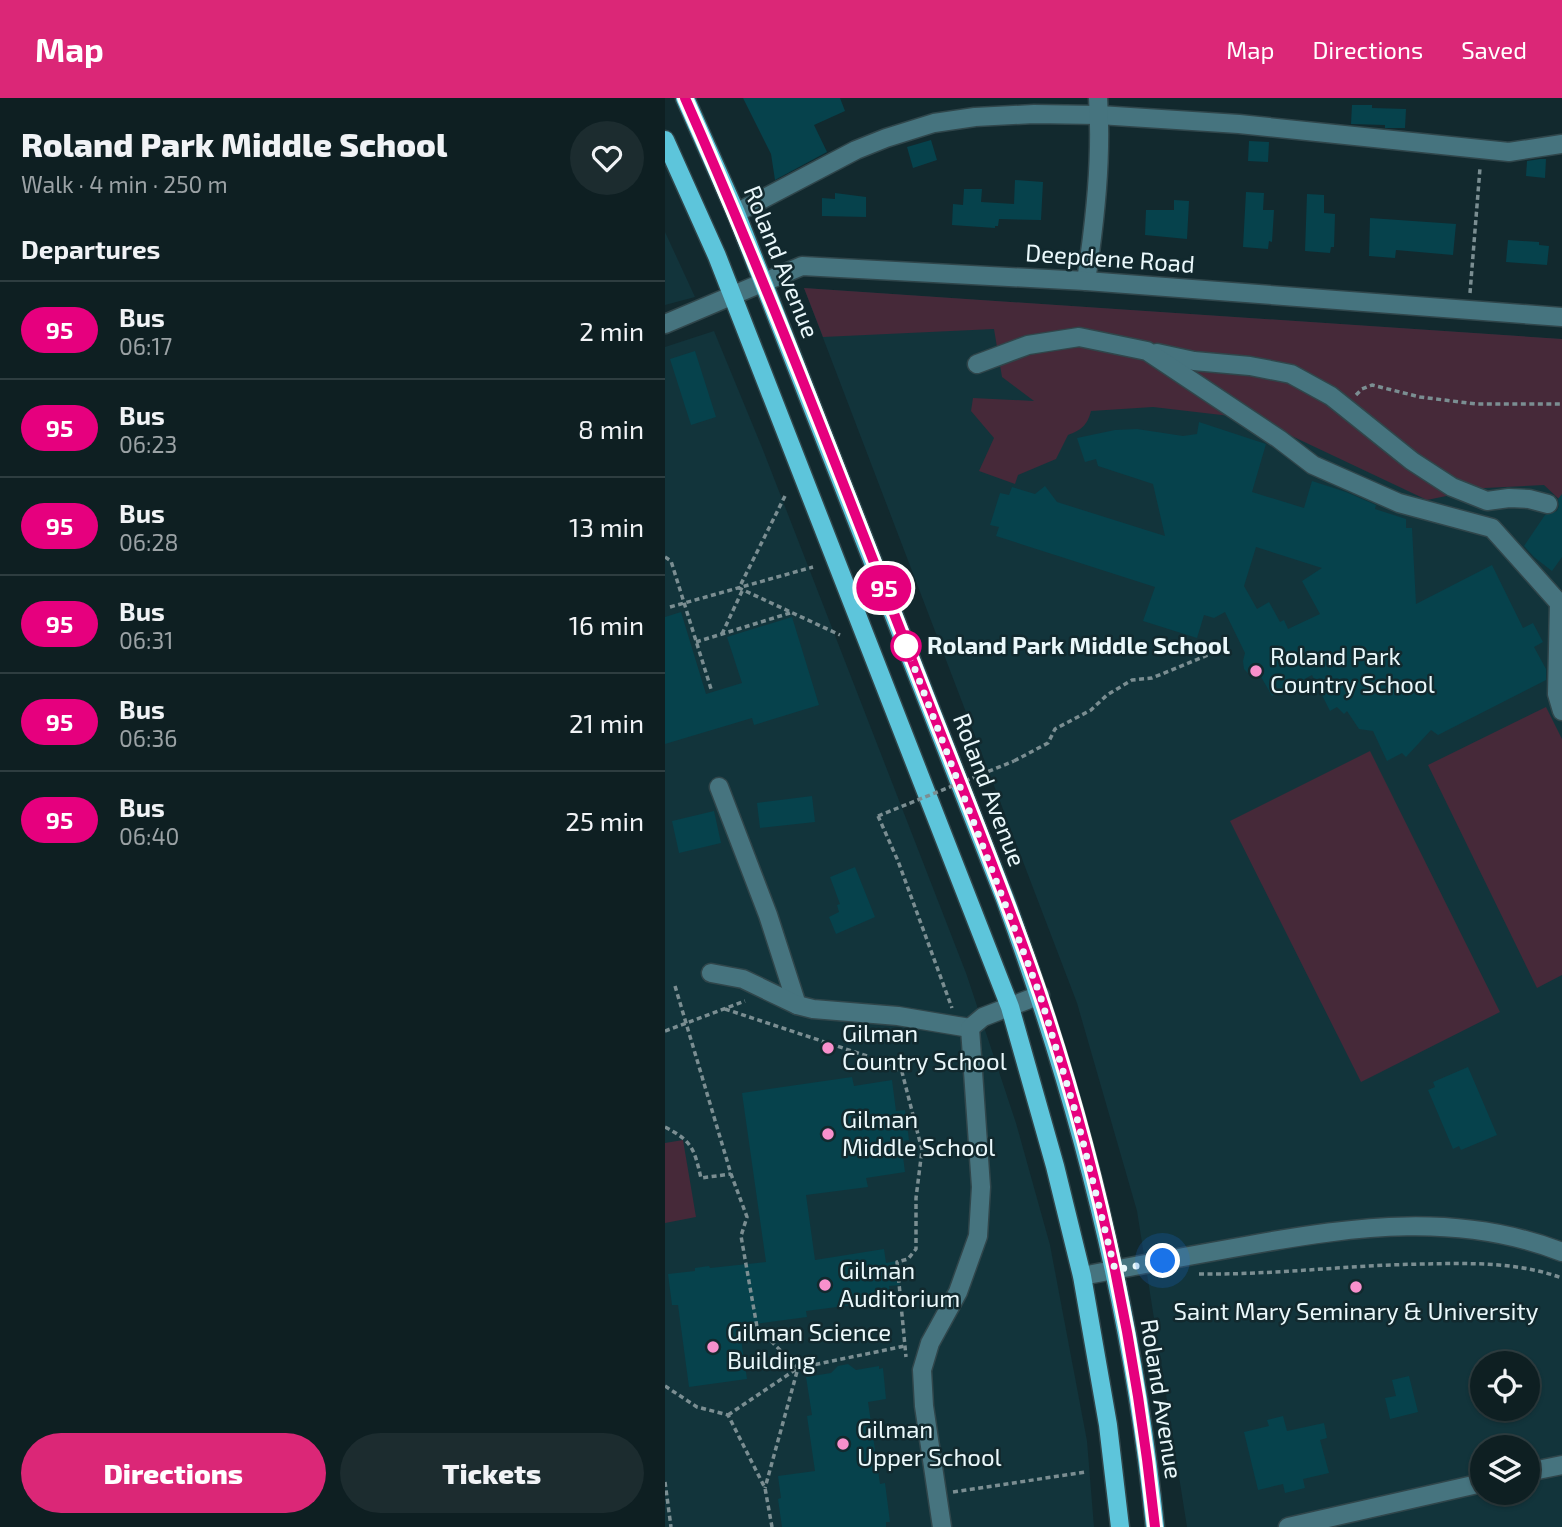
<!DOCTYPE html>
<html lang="en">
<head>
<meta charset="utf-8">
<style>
	:root { --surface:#0e1f22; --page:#1c2c2f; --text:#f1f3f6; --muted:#9ba2a5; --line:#2e3d40; --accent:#db2777 }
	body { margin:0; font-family:"Exo 2",sans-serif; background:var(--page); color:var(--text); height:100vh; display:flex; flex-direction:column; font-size:26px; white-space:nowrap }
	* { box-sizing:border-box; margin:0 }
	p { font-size:23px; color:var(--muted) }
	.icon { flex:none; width:38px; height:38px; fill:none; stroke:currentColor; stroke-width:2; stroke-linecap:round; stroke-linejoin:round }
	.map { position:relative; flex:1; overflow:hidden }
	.side { display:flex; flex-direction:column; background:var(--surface); width:665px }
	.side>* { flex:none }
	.badge { padding:0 14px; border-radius:23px; font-size:24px; line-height:46px }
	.fabs { position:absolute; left:805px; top:1253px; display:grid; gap:14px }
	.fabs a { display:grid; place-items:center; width:70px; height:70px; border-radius:50%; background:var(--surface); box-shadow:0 2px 5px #0004,0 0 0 2px var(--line); font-size:35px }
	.you { position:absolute; width:35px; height:35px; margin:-18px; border:5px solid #fff; border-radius:50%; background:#1a73e8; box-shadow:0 0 0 10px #1a73e833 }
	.map>.badge { position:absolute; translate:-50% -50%; box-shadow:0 0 0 4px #fff }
	h2 { padding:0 21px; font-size:26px; line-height:63px }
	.round { display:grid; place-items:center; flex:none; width:74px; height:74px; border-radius:37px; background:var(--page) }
	.head { display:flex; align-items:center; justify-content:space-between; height:119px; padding:0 21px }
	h1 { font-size:33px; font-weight:800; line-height:52px }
	.action { display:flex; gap:14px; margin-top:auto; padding:14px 21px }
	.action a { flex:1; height:80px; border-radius:42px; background:var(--accent); color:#fff; font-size:28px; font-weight:800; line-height:80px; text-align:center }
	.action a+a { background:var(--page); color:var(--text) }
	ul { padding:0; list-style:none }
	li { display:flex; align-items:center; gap:21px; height:98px; padding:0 21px; border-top:2px solid var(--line) }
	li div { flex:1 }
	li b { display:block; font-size:26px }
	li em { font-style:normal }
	li .badge { min-width:77px; font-weight:700; text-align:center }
	header { display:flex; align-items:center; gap:42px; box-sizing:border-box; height:98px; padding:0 35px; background:var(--accent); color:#fff }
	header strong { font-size:33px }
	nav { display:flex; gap:38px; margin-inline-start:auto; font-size:24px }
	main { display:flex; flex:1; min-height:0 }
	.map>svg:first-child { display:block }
</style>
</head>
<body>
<header>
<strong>Map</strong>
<nav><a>Map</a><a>Directions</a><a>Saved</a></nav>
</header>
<main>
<section class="side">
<div class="head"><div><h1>Roland Park Middle School</h1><p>Walk · 4 min · 250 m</p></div><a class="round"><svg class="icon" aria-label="heart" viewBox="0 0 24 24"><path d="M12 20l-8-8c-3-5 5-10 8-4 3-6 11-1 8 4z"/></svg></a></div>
<h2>Departures</h2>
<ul>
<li><span class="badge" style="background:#e6007e;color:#fff">95</span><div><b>Bus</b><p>06:17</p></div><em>2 min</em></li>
<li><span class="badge" style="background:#e6007e;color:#fff">95</span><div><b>Bus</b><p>06:23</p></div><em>8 min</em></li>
<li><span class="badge" style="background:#e6007e;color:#fff">95</span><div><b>Bus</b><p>06:28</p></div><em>13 min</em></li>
<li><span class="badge" style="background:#e6007e;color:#fff">95</span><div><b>Bus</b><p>06:31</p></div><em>16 min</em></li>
<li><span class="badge" style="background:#e6007e;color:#fff">95</span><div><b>Bus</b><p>06:36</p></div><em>21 min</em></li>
<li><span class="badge" style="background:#e6007e;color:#fff">95</span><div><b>Bus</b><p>06:40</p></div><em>25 min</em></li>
</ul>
<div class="action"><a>Directions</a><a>Tickets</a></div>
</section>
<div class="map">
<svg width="897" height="1429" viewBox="0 0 897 1429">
	<rect width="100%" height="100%" fill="#12292e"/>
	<!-- built -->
	<g fill="#12343b" fill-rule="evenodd">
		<polygon points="0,134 30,199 0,207"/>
		<path d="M139 190 897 241V1429H522L472 1113 412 905ZM817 1265H863V1311H817ZM817 1349H863V1395H817Z"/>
		<polygon points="49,233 98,352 301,875 351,1025 385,1147 422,1343 429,1429 0,1429 0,249"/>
	</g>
	<!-- green -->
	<g fill="#462939">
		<path d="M139 190 897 241V404L879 387 820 390 762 402 591 321 488 309 426 313C422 328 416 332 403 337L391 361 353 377 350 386 314 373 329 340 306 313 308 300 369 303 337 279 329 231 158 239Z"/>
		<polygon points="881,609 897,641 897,877 872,890 763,667"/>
		<polygon points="705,653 835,914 696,984 565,723"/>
		<polygon points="18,1042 31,1119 0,1125 0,1045"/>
	</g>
	<!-- building -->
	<g fill="#06424c" fill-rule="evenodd">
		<polygon points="78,0 175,0 180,13 149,27 162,54 110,82 106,56"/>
		<polygon points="687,7 707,7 707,10 741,11 740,30 720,30 720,27 686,26"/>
		<polygon points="266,42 272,62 248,70 242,49"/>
		<polygon points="584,43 604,44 603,64 583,63"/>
		<polygon points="875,61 881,61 880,80 861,78 862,63"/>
		<polygon points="350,82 378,84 376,122 334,121 333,128 330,128 330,130 287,127 288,106 298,107 299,91 317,91 316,104 349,106"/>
		<polygon points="581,94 599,95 598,112 609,112 607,144 604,143 603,151 578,149"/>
		<polygon points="170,95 201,99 201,119 157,118 157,100 170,101"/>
		<polygon points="642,96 659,97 659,115 670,116 669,149 666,149 665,155 640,153"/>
		<polygon points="509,102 524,103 522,141 480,137 481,112 509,112"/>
		<polygon points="705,120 791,126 788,157 731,152 730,160 704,158"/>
		<polygon points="843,142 874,144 874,147 884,148 882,167 841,164"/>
		<polygon points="30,253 51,319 26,327 5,261"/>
		<path d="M534 324 601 346 587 394 639 410 647 383 681 394 711 407 710 411 741 421V430H747L751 506 827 467 858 530 868 525 878 544 869 549 881 571V582L773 637 766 632 741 659 737 655 722 663 708 633 694 631 682 613 679 616 672 609 665 613 647 577 607 598 595 577 583 575 579 571 578 563 580 555 560 514 549 520 539 517 532 540 478 523 490 489 331 438 334 429 325 427 335 395 344 397 347 389 370 396 380 388 392 404 500 438 488 386 433 368 431 361 420 364 412 340 450 332 472 331 518 338 532 336ZM591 449 657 470 637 483 655 516 623 531 619 522 615 524 604 504 592 511 579 488Z"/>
		<polygon points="897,396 897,459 887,473 869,459 859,448 880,417 892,413 894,408 893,401"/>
		<polygon points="16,514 41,596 77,585 62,539 127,519 154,607 89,627 87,620 0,646 0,519"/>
		<polygon points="147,698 150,724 95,730 92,705"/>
		<polygon points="49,713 56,745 14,755 7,723"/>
		<polygon points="190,769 210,819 171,836 164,819 174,814 172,807 175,806 165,779"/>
		<polygon points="803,969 832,1037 796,1052 794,1048 788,1051 763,992 770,989 768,984"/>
		<polygon points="187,979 189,988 227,982 231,1013 240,1012 244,1042 236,1043 240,1074 201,1080 203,1089 141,1097 150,1162 219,1151 221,1165 231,1163 235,1187 224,1188 226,1202 141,1213 142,1219 74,1228 82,1281 24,1289 13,1207 7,1207 3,1176 30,1173 30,1170 44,1168 45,1170 101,1164 77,995"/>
		<polygon points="183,1266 191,1272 214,1268 214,1271 218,1270 221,1301 203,1304 215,1386 220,1385 225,1424 221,1424 221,1429 117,1429 113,1401 116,1400 113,1378 150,1373 142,1318 147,1317 141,1279 166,1275 173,1268"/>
		<polygon points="744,1278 753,1314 725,1321 720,1300 731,1298 727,1282"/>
		<polygon points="618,1318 622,1333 659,1325 662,1340 655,1342 664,1375 638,1381 640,1390 620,1395 618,1386 593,1392 579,1334 604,1328 602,1322"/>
	</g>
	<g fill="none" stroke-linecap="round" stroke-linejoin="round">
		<!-- minor casing -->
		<g stroke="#30464b" stroke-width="21">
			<g id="minor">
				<polyline points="71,115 191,52 221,40 269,25 310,19 369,16 434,17 574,26 844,54 897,46"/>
				<path d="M421 183C430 123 437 61 433 0"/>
				<polyline points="0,226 137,168 421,183 897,219"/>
				<polyline points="492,255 529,263 585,268 626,276 666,298 747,363 787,389 822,403 844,400 864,401 883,406"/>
				<polyline points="312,266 363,247 414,239 482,253 614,341 648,367 734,405 827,430 894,505 892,596 897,613"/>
				<polyline points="54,689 103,817 132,907"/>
				<polyline points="46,875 78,881 132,907 148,911 233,918 305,930"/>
				<path d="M417 1178C473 1167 529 1157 585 1147 691 1128 794 1114 897 1154"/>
				<polyline points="863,1374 897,1367"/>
				<polyline points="277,1429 259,1308 257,1272 265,1245 293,1194 313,1138 316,1089 305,930 318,919 375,897"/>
				<polyline points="623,1429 817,1385"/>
			</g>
		</g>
		<!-- major casing -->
		<g stroke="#30464b" stroke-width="21">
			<g id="major">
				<path d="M20 0 71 115 340 801C415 1005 468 1213 490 1429"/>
				<polyline points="0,42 52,158 345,909 390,1068 417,1178 443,1327 455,1429"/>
			</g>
		</g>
		<!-- path -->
		<g stroke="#7b8e92" stroke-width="3.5" stroke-dasharray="5 3.5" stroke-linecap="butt">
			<polyline points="805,195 815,70"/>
			<polyline points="691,297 697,291 707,287 755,299 811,306 897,306"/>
			<polyline points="120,398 74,490 175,537"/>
			<polyline points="0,459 6,463 47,594"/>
			<polyline points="5,509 148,469"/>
			<polyline points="57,536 78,491"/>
			<polyline points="31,544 125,515"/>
			<polyline points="349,663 383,645 390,631 426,612 442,597 467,582 487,580 543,557"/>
			<polyline points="213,718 233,763 287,910"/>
			<polyline points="10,888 66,1076 82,1119 76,1138 92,1229 133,1270 100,1390"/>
			<polyline points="60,911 202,958 237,974 257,1052 251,1100 251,1151 243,1161 232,1164 241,1259"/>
			<polyline points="0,933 80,903"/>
			<path d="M0 1029C27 1043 29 1050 36 1080L66 1076"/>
			<path d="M534 1176C609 1177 684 1167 759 1166 805 1165 853 1164 897 1180"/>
			<polyline points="0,1288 32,1309 63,1317 100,1390 107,1429"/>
			<polyline points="63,1317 133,1270 240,1248"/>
			<polyline points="0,1384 6,1429"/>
			<polyline points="288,1394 421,1374"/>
		</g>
		<!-- minor -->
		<use href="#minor" stroke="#46747f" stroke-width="18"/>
		<!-- major -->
		<use href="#major" stroke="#5dc5db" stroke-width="18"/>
		<!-- path-bridge -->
		<polyline stroke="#7b8e92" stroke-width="3.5" stroke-dasharray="5 3.5" stroke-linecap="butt" points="213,718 349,663"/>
	</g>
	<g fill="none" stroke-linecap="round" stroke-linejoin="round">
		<!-- line casing -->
		<g stroke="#fff" stroke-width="16">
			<path id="line" d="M20 0C100 181 170 365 242 549 286 664 335 779 375 896 433 1068 471 1248 490 1429"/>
		</g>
		<!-- line -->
		<use href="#line" stroke="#e6007e" stroke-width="10"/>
		<!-- walk -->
		<polyline stroke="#eaf8fb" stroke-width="7" stroke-dasharray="0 12.6" points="241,548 375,897 411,1016 450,1172 498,1163"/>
	</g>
	<!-- markers -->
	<circle fill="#fff" stroke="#e6007e" stroke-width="3.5" cx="241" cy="548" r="14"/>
	<g fill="#f890cc" stroke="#12292e" stroke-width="2.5">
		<circle cx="591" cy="573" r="7"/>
		<circle cx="163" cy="950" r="7"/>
		<circle cx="163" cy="1036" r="7"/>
		<circle cx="160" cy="1187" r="7"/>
		<circle cx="691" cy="1189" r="7"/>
		<circle cx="48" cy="1249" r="7"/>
		<circle cx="178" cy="1346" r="7"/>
	</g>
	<g text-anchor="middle" stroke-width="5" stroke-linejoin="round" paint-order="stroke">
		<!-- street labels -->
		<g font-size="24" fill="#eaf8fb" stroke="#12292e">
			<text transform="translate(445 161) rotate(4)" y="8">Deepdene Road</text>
			<text transform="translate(116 164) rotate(68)" y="8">Roland Avenue</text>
			<text transform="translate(324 692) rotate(69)" y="8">Roland Avenue</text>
			<text transform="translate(496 1301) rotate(81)" y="8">Roland Avenue</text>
		</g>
		<!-- stop labels -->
		<g font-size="24" font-weight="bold" fill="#eaf8fb" stroke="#12292e" text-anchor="start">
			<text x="262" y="556">Roland Park Middle School</text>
		</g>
		<!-- poi labels -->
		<g font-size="24" fill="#eaf8fb" stroke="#12292e" text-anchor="start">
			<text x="605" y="567">Roland Park<tspan x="605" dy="28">Country School</tspan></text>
			<text x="177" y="944">Gilman<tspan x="177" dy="28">Country School</tspan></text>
			<text x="177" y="1030">Gilman<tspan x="177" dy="28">Middle School</tspan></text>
			<text x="174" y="1181">Gilman<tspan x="174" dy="28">Auditorium</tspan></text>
			<text x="691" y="1222" text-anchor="middle">Saint Mary Seminary &amp; University</text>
			<text x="62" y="1243">Gilman Science<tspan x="62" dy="28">Building</tspan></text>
			<text x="192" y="1340">Gilman<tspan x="192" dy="28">Upper School</tspan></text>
		</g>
	</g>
</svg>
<div class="fabs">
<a><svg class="icon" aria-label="locate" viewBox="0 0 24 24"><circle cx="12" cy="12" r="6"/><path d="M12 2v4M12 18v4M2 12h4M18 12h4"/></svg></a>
<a><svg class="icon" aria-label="layers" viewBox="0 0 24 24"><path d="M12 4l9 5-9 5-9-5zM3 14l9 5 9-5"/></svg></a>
</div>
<div class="you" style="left:498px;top:1163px"></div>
<b class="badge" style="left:219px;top:490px;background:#e6007e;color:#fff">95</b>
</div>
</main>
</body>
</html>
